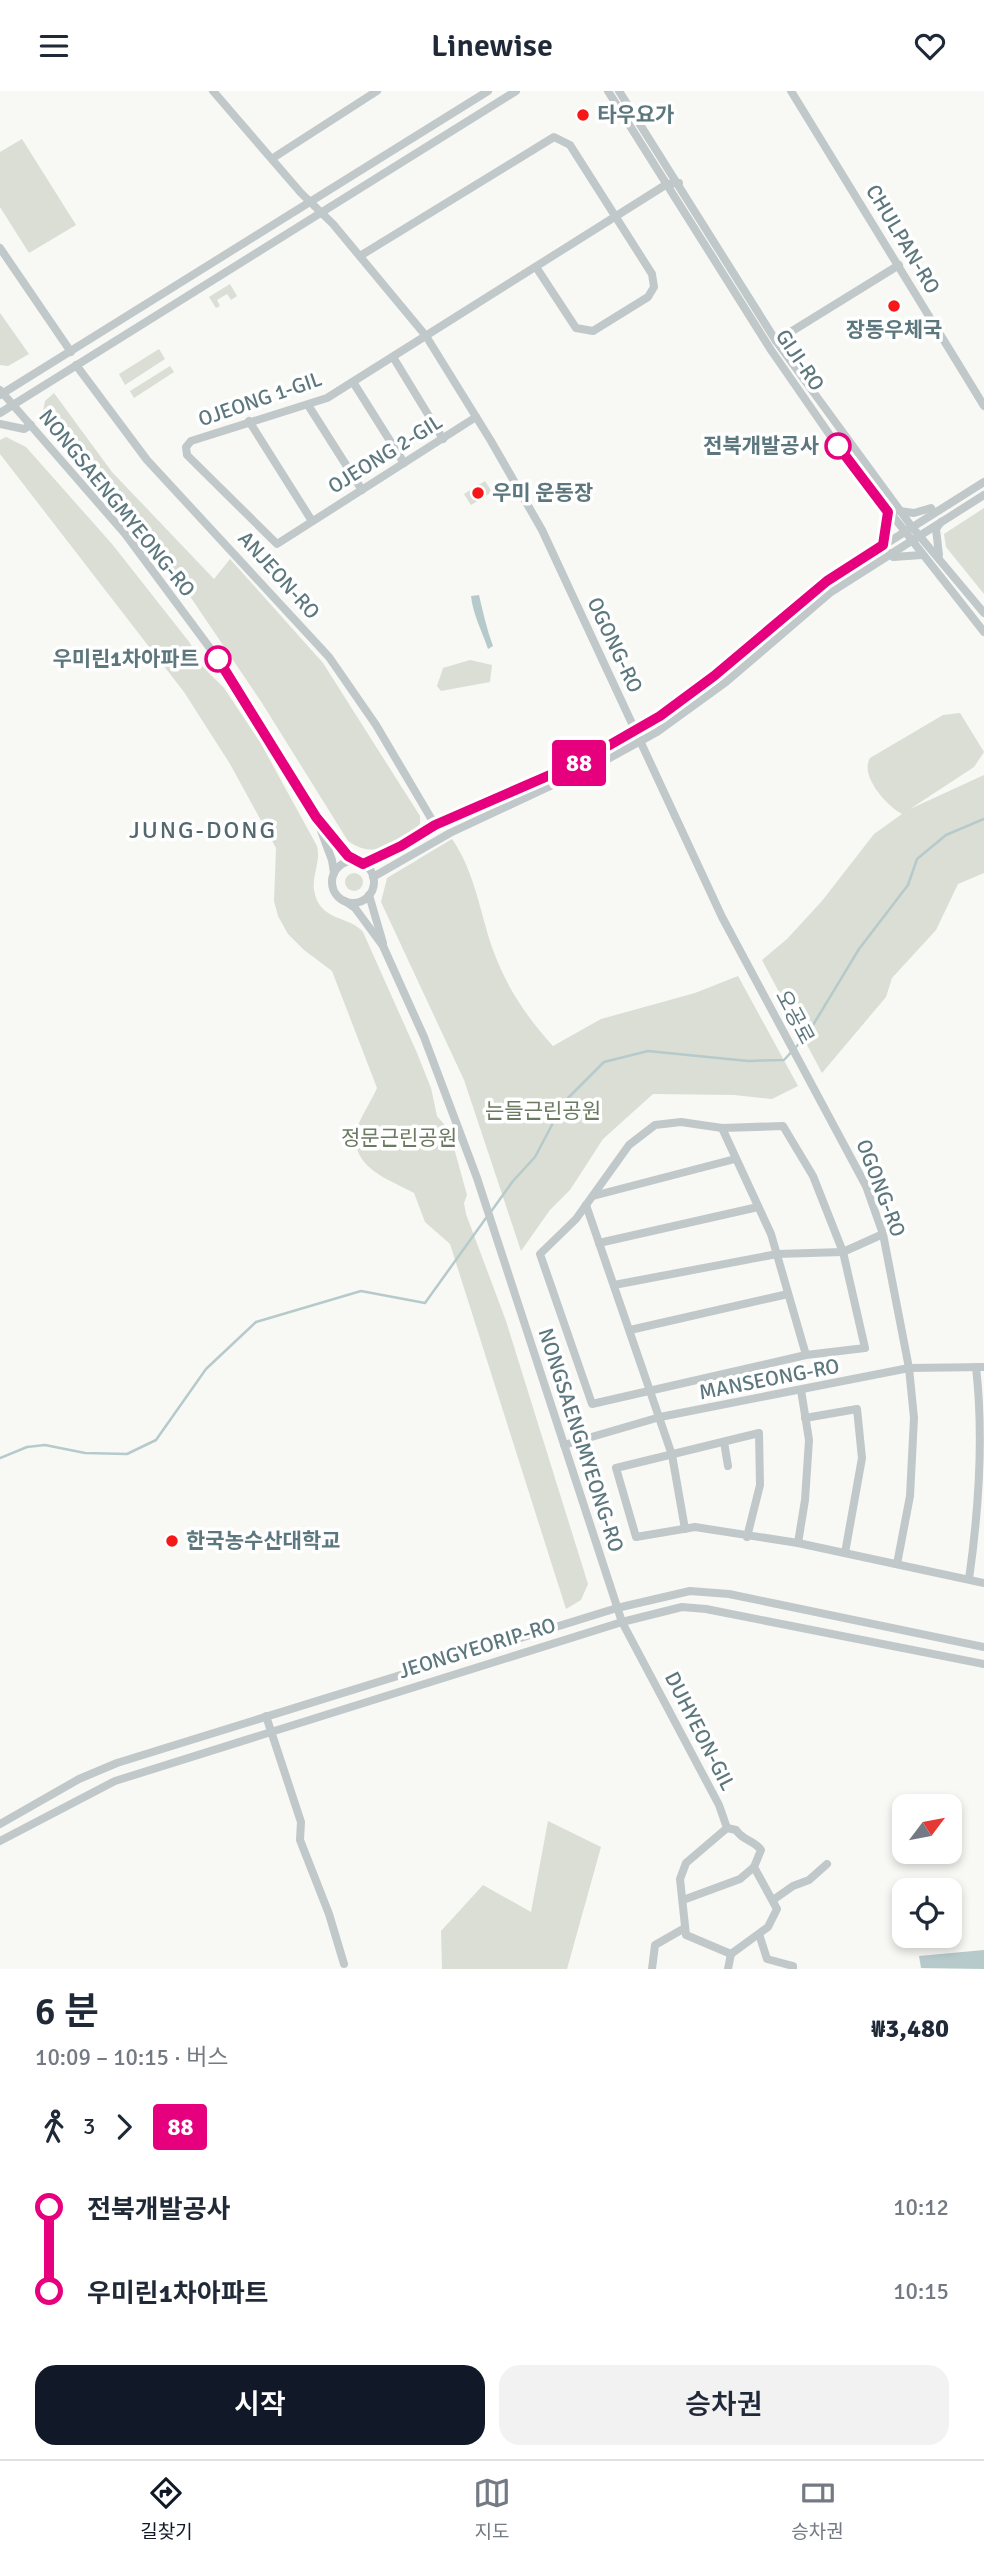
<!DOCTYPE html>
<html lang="ko">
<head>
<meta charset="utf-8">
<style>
	:root { --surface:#fff; --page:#f2f2f3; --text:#1f2937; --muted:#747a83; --line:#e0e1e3; --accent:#111827 }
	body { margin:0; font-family:Signika,"Noto Sans KR",sans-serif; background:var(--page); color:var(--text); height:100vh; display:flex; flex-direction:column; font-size:26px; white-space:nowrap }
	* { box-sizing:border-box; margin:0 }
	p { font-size:23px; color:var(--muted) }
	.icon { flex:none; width:38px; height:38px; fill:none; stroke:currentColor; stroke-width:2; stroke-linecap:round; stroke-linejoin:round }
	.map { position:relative; height:1878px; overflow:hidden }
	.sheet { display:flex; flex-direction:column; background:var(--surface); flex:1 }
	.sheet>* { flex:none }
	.badge { padding:0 14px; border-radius:5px; font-size:24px; line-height:46px }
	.needle { width:46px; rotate:58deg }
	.buttons { position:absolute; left:892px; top:1703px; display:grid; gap:14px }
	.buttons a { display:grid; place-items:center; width:70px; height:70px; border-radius:14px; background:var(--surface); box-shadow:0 4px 10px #0003; font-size:35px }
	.map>.badge { position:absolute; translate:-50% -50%; box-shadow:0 0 0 4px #fff }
	.legs { display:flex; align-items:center; gap:10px; height:77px; padding:0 35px; font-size:23px }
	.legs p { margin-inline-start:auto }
	.summary { display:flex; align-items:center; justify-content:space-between; height:119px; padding:0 35px }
	h1 { font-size:38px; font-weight:600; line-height:52px }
	.action { display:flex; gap:14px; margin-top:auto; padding:14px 35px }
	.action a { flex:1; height:80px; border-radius:21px; background:var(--accent); color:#fff; font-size:28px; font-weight:600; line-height:80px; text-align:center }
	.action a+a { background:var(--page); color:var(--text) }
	ul { padding:0 35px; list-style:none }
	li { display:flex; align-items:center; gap:24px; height:84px; font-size:26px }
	li i { display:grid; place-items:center; width:10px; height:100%; margin:0 9px; background:currentColor }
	li i::after { content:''; width:18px; height:18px; margin:-9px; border:5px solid; border-radius:50%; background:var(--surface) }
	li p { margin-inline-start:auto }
	li:first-child i { background:linear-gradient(#0000 50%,currentColor 0) }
	li:last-child i { background:linear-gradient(currentColor 50%,#0000 0) }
	header { display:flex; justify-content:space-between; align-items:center; height:91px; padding:0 35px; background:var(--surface); font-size:32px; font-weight:600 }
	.dock { display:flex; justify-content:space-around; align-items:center; height:98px; border-top:2px solid var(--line); background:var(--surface); font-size:19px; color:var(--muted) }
	.dock a { display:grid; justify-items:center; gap:4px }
	.dock .selected { color:var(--accent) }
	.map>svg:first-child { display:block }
</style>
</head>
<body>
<header><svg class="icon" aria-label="menu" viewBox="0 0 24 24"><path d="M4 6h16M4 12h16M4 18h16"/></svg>Linewise<svg class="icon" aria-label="heart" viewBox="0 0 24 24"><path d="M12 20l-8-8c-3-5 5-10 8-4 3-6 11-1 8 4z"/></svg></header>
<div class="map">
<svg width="984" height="1878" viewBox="0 0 984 1878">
	<rect width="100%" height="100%" fill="#f8f8f5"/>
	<!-- green -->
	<g fill="#daded4">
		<polygon points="22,48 76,134 29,162 0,116 0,61"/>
		<polygon points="230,193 237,205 231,209 227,203 217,209 220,215 216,217 209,206"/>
		<polygon points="0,222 29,263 8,275 0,274"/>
		<polygon points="159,258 165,268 125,294 119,283"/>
		<polygon points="170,275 174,281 134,307 130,300"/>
		<path d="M54 302 112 381 214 488 230 468 323 572 420 725V733C401 753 373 769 348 750L262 612 179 489 161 464 141 449 43 320 45 310Z"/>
		<path d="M6 346 26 356 112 453 190 552 202 575 224 597 260 651 317 755C321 770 312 784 314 799 319 831 349 824 363 841L417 962 431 997 437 1025 449 1039 467 1104 464 1112 466 1123 506 1230 588 1493 581 1509 566 1518 450 1153 425 1131 414 1102C386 1087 344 1074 359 1032 364 1020 372 1009 377 997L332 880 304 859 288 843 278 825 274 810 276 757 230 673 184 601 0 363V349Z"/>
		<polygon points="485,390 492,401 471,414 464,403"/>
		<polygon points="984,417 984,503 946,456 944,443"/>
		<polygon points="470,569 492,574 490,591 441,600 437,595 443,577"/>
		<path d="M960 622 984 661 974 676 910 718 984 684V782L958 793 936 839 892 887 886 906 822 982 762 869 787 848 822 810 874 743 902 723C888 716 859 685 870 667L943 624Z"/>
		<path d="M452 748C475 781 480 822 493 859 506 895 527 927 553 955L601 928 695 902 738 885 798 995 772 1008 734 1004 653 1003 603 1048 570 1099 550 1119 521 1160 464 989 381 811 387 787Z"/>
		<circle cx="354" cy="791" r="9"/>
		<polygon points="548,1730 601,1756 567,1878 442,1878 441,1840 483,1794 531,1821"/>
	</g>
	<!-- water -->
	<g fill="#b7cacb">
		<path d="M479 504C483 521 487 539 493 555L488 558C482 540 473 524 471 505Z"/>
		<polygon points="984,1859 984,1878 921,1877 919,1865"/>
	</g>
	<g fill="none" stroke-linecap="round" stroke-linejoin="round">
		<!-- stream -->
		<g stroke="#b7cacb" stroke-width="2.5">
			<polyline points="490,1122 513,1090 535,1066 564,1011 604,971 648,960 748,970 784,969 807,944 859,858 908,794 917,768 946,744 984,728"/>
			<polyline points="0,1367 27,1356 45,1354 85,1362 127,1363 156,1349 206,1278 256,1231 361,1200 425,1212 486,1127"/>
		</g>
		<!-- minor -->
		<g stroke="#c0c8ca" stroke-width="8">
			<polyline points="213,0 301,102 333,133 426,245 491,350 542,439 722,826 866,1095 883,1143 909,1277 914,1327 910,1405 897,1473"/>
			<polyline points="608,0 771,259 834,350 984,541"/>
			<polyline points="619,0 776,250 912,436 984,522"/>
			<polyline points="791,0 984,315"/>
			<polyline points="273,67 377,0"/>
			<polyline points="0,157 71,261"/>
			<polyline points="360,165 554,46 570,54 652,183 654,196 648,206 593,240 576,237 536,176"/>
			<polyline points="776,250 899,174"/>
			<polyline points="393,266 443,348"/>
			<polyline points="76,274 147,369 329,566 376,634 435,734"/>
			<polyline points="353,291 404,372"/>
			<polyline points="0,299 126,444 224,576 316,726 340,757 356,770"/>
			<polyline points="0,304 488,0"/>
			<polyline points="308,314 362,399"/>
			<polyline points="0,322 516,0"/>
			<polyline points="476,326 277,453 187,364 186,356 191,350 327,307 667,93 679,92"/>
			<polyline points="249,330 312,430"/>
			<polyline points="0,333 24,338 31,334"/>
			<polyline points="899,420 914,422 931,417 934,422"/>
			<polyline points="883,454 888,421"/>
			<polyline points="889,462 893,466 922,464"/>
			<polyline points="939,464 936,438 941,431"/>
			<polyline points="316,726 332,769 334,782"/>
			<circle cx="353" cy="791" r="21"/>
			<polyline points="363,773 402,755 435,734 587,668 660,626 714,585 827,490 984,391"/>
			<polyline points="373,786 450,742 606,669 657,641 726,591 831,501 984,404"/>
			<polyline points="369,804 383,852"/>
			<polyline points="345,810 355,817 383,855 424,946 477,1087 622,1531 719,1714 727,1737 686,1772 680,1788 686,1844 731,1863 728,1878"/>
			<polygon points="681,1031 722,1037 783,1035 813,1085 843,1161 865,1257 806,1264 592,1313 540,1163 576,1128 629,1054 655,1034"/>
			<polyline points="722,1037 771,1143 806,1264"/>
			<polyline points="593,1105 735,1068"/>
			<polyline points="586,1114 672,1364 685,1438"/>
			<polyline points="599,1152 758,1116"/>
			<polyline points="614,1194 777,1163 843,1161 883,1143"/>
			<polyline points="630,1239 788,1203"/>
			<polyline points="805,1327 857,1318 862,1367 845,1462"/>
			<polyline points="724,1351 728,1375"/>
			<polyline points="564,1354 660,1326 909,1277 984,1276"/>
			<polyline points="747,1446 760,1394 759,1342 616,1377 636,1446 695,1436 798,1452 984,1492"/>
			<polyline points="798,1452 805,1409 809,1349 801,1299"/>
			<path d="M969 1488C979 1418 984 1347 976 1276"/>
			<polyline points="266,1625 301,1731 300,1749 329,1823 344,1873"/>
			<polyline points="0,1733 79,1688 117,1672 617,1517 690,1500 729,1503 984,1556"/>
			<path d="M727 1737 736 1739C743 1750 754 1749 761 1759L754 1776 777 1818 768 1836 731 1863"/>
			<polyline points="0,1750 115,1690 622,1531 682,1516 706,1518 984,1573"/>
			<polyline points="683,1809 740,1788 754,1776"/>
			<polyline points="773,1809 793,1795 809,1789 827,1773"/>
			<polyline points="759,1843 767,1868 793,1875 793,1878"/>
			<polyline points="652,1878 655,1854 683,1838"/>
		</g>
	</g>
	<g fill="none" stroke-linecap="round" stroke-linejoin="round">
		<!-- line-1 casing -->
		<g stroke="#fff" stroke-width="16">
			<polyline id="line-1" points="218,568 316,726 348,765 363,773 401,755 435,734 580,671 660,625 714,585 827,490 883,454 888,421 838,355"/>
		</g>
		<!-- line-1 -->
		<use href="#line-1" stroke="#e6007e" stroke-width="10"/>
	</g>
	<!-- markers -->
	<g fill="#f61818" stroke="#fff" stroke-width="2.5">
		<circle cx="583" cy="24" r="7"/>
		<circle cx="894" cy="215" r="7"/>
		<circle cx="478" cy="402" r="7"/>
		<circle cx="172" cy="1450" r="7"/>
	</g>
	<g fill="#fff" stroke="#e6007e" stroke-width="3.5">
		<circle cx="838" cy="355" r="12"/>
		<circle cx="218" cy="568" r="12"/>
	</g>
	<g text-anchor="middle" stroke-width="7" stroke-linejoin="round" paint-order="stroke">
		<!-- poi labels -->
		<g font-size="21" font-weight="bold" fill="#5c777d" stroke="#fff" text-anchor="start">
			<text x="597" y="31">타우요가</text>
			<text x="894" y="246" text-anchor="middle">장동우체국</text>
			<text x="492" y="409">우미 운동장</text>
			<text x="186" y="1457">한국농수산대학교</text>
		</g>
		<!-- street labels -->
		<g font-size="21" fill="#5c777d" stroke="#fff">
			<text transform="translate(903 148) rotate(59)" y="7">CHULPAN-RO</text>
			<text transform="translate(800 269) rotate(56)" y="7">GIJI-RO</text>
			<text transform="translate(260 308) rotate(-19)" y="7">OJEONG 1-GIL</text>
			<text transform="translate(385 363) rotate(-32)" y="7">OJEONG 2-GIL</text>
			<text transform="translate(117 412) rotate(51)" y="7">NONGSAENGMYEONG-RO</text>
			<text transform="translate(279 484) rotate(48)" y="7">ANJEON-RO</text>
			<text transform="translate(615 554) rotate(65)" y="7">OGONG-RO</text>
			<text transform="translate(795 926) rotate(62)" y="7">오공로</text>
			<text transform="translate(881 1097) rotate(69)" y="7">OGONG-RO</text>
			<text transform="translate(769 1288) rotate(-11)" y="7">MANSEONG-RO</text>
			<text transform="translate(581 1349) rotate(72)" y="7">NONGSAENGMYEONG-RO</text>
			<text transform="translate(477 1557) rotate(-17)" y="7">JEONGYEORIP-RO</text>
			<text transform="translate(700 1640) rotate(63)" y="7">DUHYEON-GIL</text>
		</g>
		<!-- stop labels -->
		<g font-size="21" font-weight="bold" fill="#5c777d" stroke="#fff" text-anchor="end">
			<text x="819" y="362">전북개발공사</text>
			<text x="199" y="575">우미린1차아파트</text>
		</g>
		<!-- park labels -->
		<g font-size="21" fill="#6b7a60" stroke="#fff">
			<text x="543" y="1027">는들근린공원</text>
			<text x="399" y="1054">정문근린공원</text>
		</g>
		<!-- quarter labels -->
		<g font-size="24" letter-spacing="2" fill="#53686e" stroke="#fff">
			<text x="203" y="747">JUNG-DONG</text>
		</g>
	</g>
</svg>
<div class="buttons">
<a><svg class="needle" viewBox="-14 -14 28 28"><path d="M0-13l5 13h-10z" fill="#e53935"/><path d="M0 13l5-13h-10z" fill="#747a83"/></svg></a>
<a><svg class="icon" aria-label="locate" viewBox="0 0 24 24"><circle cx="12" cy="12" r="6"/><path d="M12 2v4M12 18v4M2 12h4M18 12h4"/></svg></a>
</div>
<b class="badge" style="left:579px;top:672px;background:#e6007e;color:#fff">88</b>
</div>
<section class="sheet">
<div class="summary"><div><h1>6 분</h1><p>10:09 – 10:15 · 버스</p></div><b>₩3,480</b></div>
<div class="legs"><svg class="icon" aria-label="walk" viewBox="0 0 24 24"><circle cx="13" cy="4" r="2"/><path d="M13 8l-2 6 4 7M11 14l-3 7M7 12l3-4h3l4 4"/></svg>3<svg class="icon" aria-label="forward" viewBox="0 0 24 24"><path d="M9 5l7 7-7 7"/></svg><b class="badge" style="background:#e6007e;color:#fff">88</b></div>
<ul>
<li><i style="color:#e6007e"></i><b>전북개발공사</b><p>10:12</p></li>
<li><i style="color:#e6007e"></i><b>우미린1차아파트</b><p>10:15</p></li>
</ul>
<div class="action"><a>시작</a><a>승차권</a></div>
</section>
<nav class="dock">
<a class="selected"><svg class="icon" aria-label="directions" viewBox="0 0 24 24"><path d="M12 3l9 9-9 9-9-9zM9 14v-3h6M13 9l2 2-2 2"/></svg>길찾기</a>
<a><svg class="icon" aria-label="map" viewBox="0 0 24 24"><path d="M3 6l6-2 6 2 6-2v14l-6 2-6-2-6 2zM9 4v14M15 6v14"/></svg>지도</a>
<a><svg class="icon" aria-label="tickets" viewBox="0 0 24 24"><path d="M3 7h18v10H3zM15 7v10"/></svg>승차권</a>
</nav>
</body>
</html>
